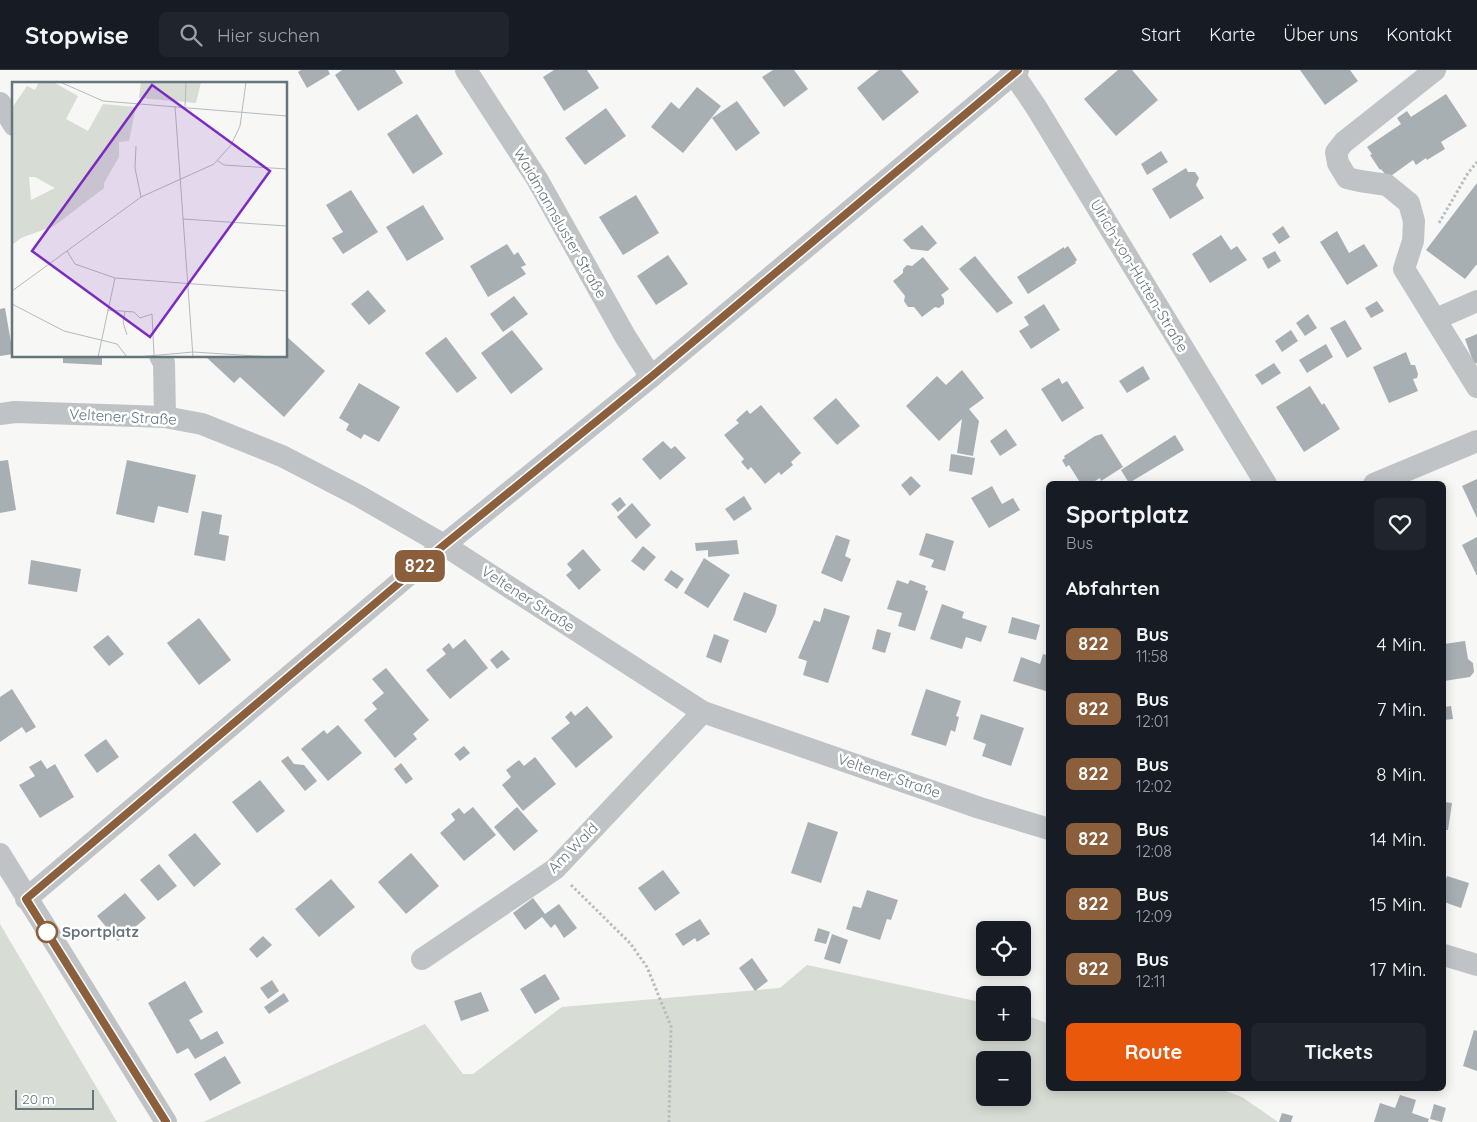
<!DOCTYPE html>
<html lang="de">
<head>
<meta charset="utf-8">
<style>
	:root { --surface:#171b24; --page:#20242c; --text:#f1f3f6; --muted:#9ea1a6; --line:#363941; --accent:#ea580c }
	body { margin:0; font-family:Quicksand,sans-serif; background:var(--page); color:var(--text); height:100vh; display:flex; flex-direction:column; font-size:19px; white-space:nowrap }
	* { box-sizing:border-box; margin:0 }
	p { font-size:16px; color:var(--muted) }
	.icon { flex:none; width:28px; height:28px; fill:none; stroke:currentColor; stroke-width:2; stroke-linecap:round; stroke-linejoin:round }
	.map { position:relative; flex:1; overflow:hidden }
	.sheet { position:absolute; left:1046px; top:411px; width:400px; height:610px; display:flex; flex-direction:column; background:var(--surface); border-radius:8px; box-shadow:0 2px 12px #0003 }
	.sheet>* { flex:none }
	.badge { padding:0 10px; border-radius:8px; font-size:18px; line-height:32px }
	.controls { position:absolute; left:976px; top:851px; display:grid; gap:10px }
	.controls a { display:grid; place-items:center; width:55px; height:55px; border-radius:8px; background:var(--surface); box-shadow:0 2px 12px #0003; font-size:25px }
	.scale { position:absolute; left:15px; bottom:12px; width:79px; box-sizing:border-box; padding-left:5px; border:2px solid #65757c; border-top:0; font-size:14px; line-height:18px; white-space:nowrap; color:#65757c; -webkit-text-stroke:4px #fff; paint-order:stroke }
	.map>.badge { position:absolute; translate:-50% -50%; box-shadow:0 0 0 2px #fff }
	h2 { padding:0 20px; font-size:19px; line-height:45px }
	.round { display:grid; place-items:center; flex:none; width:52px; height:52px; border-radius:8px; background:var(--page) }
	.overview { display:flex; align-items:center; justify-content:space-between; height:85px; padding:0 20px }
	h1 { font-size:24px; font-weight:700; line-height:38px }
	.action { display:flex; gap:10px; margin-top:auto; padding:10px 20px }
	.action a { flex:1; height:58px; border-radius:8px; background:var(--accent); color:#fff; font-size:20px; font-weight:700; line-height:58px; text-align:center }
	.action a+a { background:var(--page); color:var(--text) }
	ul { padding:0; list-style:none }
	li { display:flex; align-items:center; gap:15px; height:65px; padding:0 20px }
	li div { flex:1 }
	li b { display:block; font-size:19px }
	li em { font-style:normal }
	li .badge { min-width:55px; font-weight:700; text-align:center }
	header { display:flex; align-items:center; gap:30px; box-sizing:border-box; height:70px; padding:0 25px; background:var(--surface); border-bottom:1px solid var(--line) }
	header strong { font-size:24px }
	nav { display:flex; gap:28px; margin-inline-start:auto; font-size:18px }
	.search { width:350px; height:45px; background:var(--page); display:flex; align-items:center; gap:12px; box-sizing:border-box; padding:0 18px; border-radius:8px; color:var(--muted); font-size:19px }
	.map>svg:first-child { display:block }
</style>
</head>
<body>
<header>
<strong>Stopwise</strong>
<div class="search"><svg class="icon" aria-label="search" viewBox="0 0 24 24"><circle cx="10" cy="10" r="6"/><path d="M15 15l6 6"/></svg>Hier suchen</div>
<nav><a>Start</a><a>Karte</a><a>Über uns</a><a>Kontakt</a></nav>
</header>
<div class="map">
<svg width="1477" height="1052" viewBox="0 0 1477 1052">
	<rect width="100%" height="100%" fill="#f7f7f5"/>
	<!-- green -->
	<g fill="#d7dcd4" fill-rule="evenodd">
		<polygon points="0,854 117,1052 0,1052"/>
		<path d="M807 895 985 933V962H1022L1023 944 1049 954V1019H1220L1242 1027 1278 1052H203L425 954 463 1004H473L562 937 780 918ZM985 990H1022V1028H985Z"/>
	</g>
	<!-- building -->
	<g fill="#a7afb3">
		<polygon points="301,0 328,0 330,4 307,18 298,2"/>
		<polygon points="342,0 395,0 403,13 358,41 335,5"/>
		<polygon points="554,0 587,0 599,18 564,41 543,7"/>
		<polygon points="773,0 794,0 808,19 784,37 762,7"/>
		<polygon points="879,0 901,0 919,22 883,51 857,18"/>
		<polygon points="1118,0 1132,0 1158,30 1116,66 1084,29"/>
		<polygon points="1300,0 1350,0 1358,11 1325,35"/>
		<polygon points="697,17 721,36 683,83 651,57 671,32 679,39"/>
		<polygon points="1446,24 1467,56 1441,72 1445,79 1427,90 1426,88 1416,95 1413,90 1388,108 1381,99 1380,100 1370,85 1372,84 1367,77 1401,54 1397,48 1407,41 1411,47"/>
		<polygon points="737,31 760,63 736,81 712,48"/>
		<polygon points="606,38 626,66 585,95 565,68"/>
		<polygon points="417,44 443,84 413,104 387,64"/>
		<polygon points="1161,81 1168,92 1147,105 1141,94"/>
		<polygon points="1186,98 1188,102 1195,102 1199,108 1196,115 1204,128 1170,149 1152,119"/>
		<polygon points="1477,113 1477,194 1465,209 1426,180"/>
		<polygon points="351,120 378,162 343,184 332,168 343,162 326,135"/>
		<polygon points="636,125 659,163 623,185 599,147"/>
		<polygon points="423,135 444,169 407,191 386,157"/>
		<polygon points="922,155 937,173 928,181 911,179 903,170"/>
		<polygon points="1283,156 1290,167 1279,174 1272,164"/>
		<polygon points="1337,161 1349,183 1364,174 1378,196 1347,215 1320,172"/>
		<polygon points="1221,165 1231,180 1237,176 1247,190 1210,213 1192,184"/>
		<polygon points="507,174 514,185 518,182 526,195 521,197 526,204 488,227 470,196"/>
		<polygon points="1068,176 1077,190 1075,192 1076,193 1028,224 1017,207 1064,177 1064,179"/>
		<polygon points="1275,181 1281,191 1268,199 1262,188"/>
		<polygon points="668,185 688,214 656,235 637,206"/>
		<polygon points="975,186 1013,233 997,243 959,199"/>
		<polygon points="923,187 949,219 941,225 944,229 944,234 939,238 935,237 922,247 914,237 908,237 904,231 905,226 893,211 903,203 903,199 907,195 912,196"/>
		<polygon points="368,220 386,241 369,255 351,234"/>
		<polygon points="514,226 528,244 503,262 490,244"/>
		<polygon points="1377,231 1384,241 1371,248 1365,238"/>
		<polygon points="1044,234 1060,260 1031,279 1019,261 1029,255 1024,247"/>
		<polygon points="5,238 13,284 0,286 0,239"/>
		<polygon points="1308,244 1317,258 1305,266 1296,253"/>
		<polygon points="1345,250 1362,279 1347,288 1330,258"/>
		<polygon points="512,260 543,299 511,324 481,283"/>
		<polygon points="1291,260 1298,271 1282,282 1275,271"/>
		<polygon points="1477,264 1477,293 1474,294 1465,269"/>
		<polygon points="286,266 325,301 284,347 240,307 234,313 205,286 286,286"/>
		<polygon points="446,267 477,308 457,323 425,283"/>
		<polygon points="1326,274 1333,287 1307,303 1299,290"/>
		<polygon points="1406,282 1411,295 1415,295 1418,304 1417,308 1413,309 1418,321 1389,333 1373,297"/>
		<polygon points="63,286 102,286 102,295 63,293"/>
		<polygon points="1274,293 1281,303 1262,315 1255,305"/>
		<polygon points="1143,296 1150,309 1127,323 1119,311"/>
		<polygon points="962,300 984,328 969,339 979,351 973,386 957,383 962,349 939,371 906,336 937,306 946,315"/>
		<polygon points="1059,308 1062,314 1067,311 1084,338 1062,352 1041,319"/>
		<polygon points="359,313 400,337 379,372 364,364 361,369 346,360 349,354 339,348"/>
		<polygon points="1310,316 1322,335 1324,333 1340,359 1304,382 1276,337"/>
		<polygon points="836,328 860,356 837,375 813,348"/>
		<polygon points="761,335 801,383 791,392 793,395 781,405 779,402 765,414 751,397 748,400 741,392 744,389 724,365 739,353 736,350 747,340 750,344"/>
		<polygon points="1006,359 1017,375 1000,386 990,371"/>
		<polygon points="1102,364 1123,397 1101,411 1100,408 1090,414 1081,414 1069,395 1066,397 1062,390 1065,388 1064,386 1095,366"/>
		<polygon points="1175,365 1184,380 1129,413 1121,400"/>
		<polygon points="663,371 671,379 675,376 686,388 660,410 642,389"/>
		<polygon points="951,384 975,388 972,405 949,401"/>
		<polygon points="8,390 16,440 0,443 0,391"/>
		<polygon points="127,390 196,405 188,443 158,436 154,453 116,444"/>
		<polygon points="911,406 921,416 910,426 901,415"/>
		<polygon points="1477,409 1477,448 1462,416"/>
		<polygon points="992,416 1002,434 1013,428 1020,440 989,458 971,428"/>
		<polygon points="744,426 752,439 734,451 725,439"/>
		<polygon points="620,427 626,435 618,442 611,434"/>
		<polygon points="632,433 651,455 636,469 617,447"/>
		<polygon points="202,441 222,445 219,464 229,466 225,491 194,485"/>
		<polygon points="926,463 954,471 945,501 931,497 934,490 919,485"/>
		<polygon points="836,465 850,470 845,486 851,489 842,512 821,503"/>
		<polygon points="1477,467 1477,506 1462,475"/>
		<polygon points="737,470 739,484 708,487 708,480 696,481 695,473"/>
		<polygon points="643,476 656,487 644,501 631,491"/>
		<polygon points="583,479 601,500 579,520 566,505 572,500 567,494"/>
		<polygon points="704,488 730,505 708,538 684,523"/>
		<polygon points="31,490 81,499 77,522 28,514"/>
		<polygon points="671,500 684,509 677,519 664,510"/>
		<polygon points="897,510 908,514 910,510 926,516 925,520 928,521 915,561 898,556 902,543 887,539"/>
		<polygon points="744,522 777,535 775,544 766,563 733,550"/>
		<polygon points="942,534 964,542 962,548 987,556 981,572 966,567 962,579 930,569"/>
		<polygon points="824,538 850,546 828,613 803,605 807,591 798,588 814,550 820,552"/>
		<polygon points="1012,547 1040,555 1036,570 1008,563"/>
		<polygon points="199,548 231,590 199,615 167,573"/>
		<polygon points="877,559 891,563 885,583 872,579"/>
		<polygon points="714,564 729,570 721,593 706,587"/>
		<polygon points="108,565 124,584 109,596 93,577"/>
		<polygon points="465,569 488,598 450,629 426,600 446,584 442,579 449,573 453,579"/>
		<polygon points="1465,571 1468,589 1473,593 1474,602 1470,607 1444,611 1444,574"/>
		<polygon points="502,580 510,589 497,599 490,590"/>
		<polygon points="1043,584 1049,586 1049,622 1013,611 1021,587 1040,594"/>
		<polygon points="386,598 429,650 413,664 417,669 395,688 364,650 377,639 372,633 384,623 372,609"/>
		<polygon points="12,619 36,657 26,663 22,657 0,672 0,627"/>
		<polygon points="926,619 961,631 956,646 959,647 955,662 951,660 946,676 911,665"/>
		<polygon points="587,636 613,667 576,698 551,668 570,653 565,647 571,641 575,646"/>
		<polygon points="1451,636 1453,649 1444,650 1444,637"/>
		<polygon points="981,644 1024,658 1011,696 982,686 986,674 973,669"/>
		<polygon points="338,655 362,683 328,711 301,679 324,660 327,664"/>
		<polygon points="106,669 119,687 97,703 84,685"/>
		<polygon points="464,676 470,683 460,691 454,684"/>
		<polygon points="288,686 294,694 304,695 317,711 305,721 281,691"/>
		<polygon points="535,687 556,714 523,741 502,715 511,707 506,700 519,690 524,696"/>
		<polygon points="41,690 47,699 55,694 74,727 40,748 19,715 35,706 29,697"/>
		<polygon points="401,693 413,709 406,714 394,699"/>
		<polygon points="260,710 285,741 257,763 232,732"/>
		<polygon points="1444,732 1452,733 1448,760 1444,760"/>
		<polygon points="473,737 496,765 464,791 440,763 455,750 451,744 459,738 464,744"/>
		<polygon points="517,737 538,761 514,781 494,757"/>
		<polygon points="808,752 838,762 821,813 791,803"/>
		<polygon points="195,763 221,794 194,817 168,785"/>
		<polygon points="411,783 439,816 406,844 378,812"/>
		<polygon points="159,794 177,816 158,831 140,810"/>
		<polygon points="663,800 680,823 655,841 638,818"/>
		<polygon points="1447,806 1469,813 1461,838 1444,832 1444,815"/>
		<polygon points="331,809 355,837 319,867 295,839"/>
		<polygon points="867,820 898,830 891,850 887,849 880,870 846,859 853,836 861,838"/>
		<polygon points="125,823 146,848 118,871 97,846"/>
		<polygon points="533,828 545,844 559,834 577,858 564,868 555,854 551,858 542,847 525,860 513,843"/>
		<polygon points="700,849 710,864 697,872 695,868 683,876 675,864"/>
		<polygon points="818,858 830,862 826,874 814,871"/>
		<polygon points="832,864 848,870 840,894 824,889"/>
		<polygon points="263,866 272,875 257,888 249,879"/>
		<polygon points="752,888 768,911 755,921 739,898"/>
		<polygon points="545,904 560,929 535,944 520,919"/>
		<polygon points="272,910 279,921 268,929 260,918"/>
		<polygon points="185,911 203,942 189,950 201,970 217,961 224,973 195,989 188,978 177,984 148,933"/>
		<polygon points="481,922 489,941 461,951 454,931"/>
		<polygon points="284,923 289,931 269,944 264,937"/>
		<polygon points="1474,960 1477,961 1477,1001 1463,996"/>
		<polygon points="225,986 241,1013 210,1031 194,1004"/>
		<polygon points="1400,1025 1416,1030 1412,1043 1429,1049 1428,1052 1374,1052 1380,1033 1395,1038"/>
		<polygon points="1434,1034 1446,1038 1442,1052 1430,1049"/>
		<polygon points="1282,1043 1293,1046 1291,1052 1279,1052"/>
	</g>
	<g fill="none" stroke-linecap="round" stroke-linejoin="round">
		<!-- path -->
		<g stroke="#b9bcbe" stroke-width="3" stroke-dasharray="2.5 2.5" stroke-linecap="butt">
			<polyline points="1439,153 1468,103 1477,92"/>
			<polyline points="571,815 630,873 647,897 671,956 669,1052"/>
		</g>
		<!-- street -->
		<g stroke="#bfc3c6" stroke-width="22">
			<polyline points="466,0 537,109 625,266 651,307"/>
			<polyline points="1011,0 1036,37 1266,414"/>
			<polyline points="1435,0 1344,72 1336,82 1338,93 1347,108 1360,111 1387,115 1409,133 1414,151 1413,171 1404,199 1477,317"/>
			<polyline points="0,33 14,55"/>
			<polyline points="1436,249 1477,231"/>
			<polyline points="160,286 164,293 165,347"/>
			<polyline points="0,344 15,342 165,347 202,354 282,386 359,426 444,475 703,642 980,738 1049,759"/>
			<polyline points="1374,414 1477,371"/>
			<polyline points="0,784 166,1052"/>
			<polyline points="26,829 444,475 651,307 1018,0"/>
			<polyline points="1444,885 1477,895"/>
			<polyline points="422,889 555,799 703,642"/>
		</g>
	</g>
	<g fill="none" stroke-linecap="round" stroke-linejoin="round">
		<!-- line casing -->
		<g stroke="#fff" stroke-width="11">
			<polyline id="line" points="166,1052 26,829 444,475 651,307 1018,0"/>
		</g>
		<!-- line -->
		<use href="#line" stroke="#8b5e3c" stroke-width="8"/>
	</g>
	<!-- markers -->
	<circle fill="#fff" stroke="#8b5e3c" stroke-width="2.5" cx="47" cy="862" r="10"/>
	<g text-anchor="middle" stroke-width="5" stroke-linejoin="round" paint-order="stroke">
		<!-- street labels -->
		<g font-size="15" fill="#65757c" stroke="#fff">
			<text transform="translate(560 153) rotate(60)" y="5">Waidmannsluster Straße</text>
			<text transform="translate(1139 206) rotate(59)" y="5">Ulrich-von-Hutten-Straße</text>
			<text transform="translate(123 347) rotate(3)" y="5">Veltener Straße</text>
			<text transform="translate(528 529) rotate(33)" y="5">Veltener Straße</text>
			<text transform="translate(889 706) rotate(19)" y="5">Veltener Straße</text>
			<text transform="translate(573 778) rotate(-45)" y="5">Am Wald</text>
		</g>
		<!-- stop labels -->
		<g font-size="15" font-weight="bold" fill="#65757c" stroke="#fff" text-anchor="start">
			<text x="62" y="867">Sportplatz</text>
		</g>
	</g>
	<!-- overview -->
	<g transform="translate(12 12)">
		<rect width="275" height="275" fill="#f7f7f5"/>
		<path d="M27 0H41L66 14 54 37 76 49 91 22 124 25 117 59 107 60V75L92 101V106L42 144 9 156 0 163V26L15 4 23 8ZM17 95H23L43 106 19 118ZM129 0H189L184 21 127 16Z" fill="#d7dcd4" fill-rule="evenodd"/>
		<path fill="none" stroke="#b4bbbe" stroke-width="1" d="M48 0 91 19 275 34M163 24 181 275M173 25 174 0M124 64 123 86 129 115M206 79 212 83 275 87M171 137 275 144M55 169 63 182 103 196 275 209M0 209 129 115 202 82 219 63 228 44 234 0M0 222 52 249 105 262 115 275M95 228 122 230 128 236 140 232 142 273M113 230 111 240 115 253M86 275 103 196M125 275 181 270 259 275"/>
		<path fill="#7b2cbf" fill-opacity="0.15" stroke="#7b2cbf" stroke-width="2.5" d="M140 3 258 89 138 255 20 169Z"/>
		<rect width="275" height="275" fill="none" stroke="#65757c" stroke-width="2.5"/>
	</g>
</svg>
<div class="controls">
<a><svg class="icon" aria-label="locate" viewBox="0 0 24 24"><circle cx="12" cy="12" r="6"/><path d="M12 2v4M12 18v4M2 12h4M18 12h4"/></svg></a>
<a>+</a>
<a>−</a>
</div>
<div class="scale">20 m</div>
<b class="badge" style="left:420px;top:496px;background:#8b5e3c;color:#fff">822</b>
<section class="sheet">
<div class="overview"><div><h1>Sportplatz</h1><p>Bus</p></div><a class="round"><svg class="icon" aria-label="heart" viewBox="0 0 24 24"><path d="M12 20l-8-8c-3-5 5-10 8-4 3-6 11-1 8 4z"/></svg></a></div>
<h2>Abfahrten</h2>
<ul>
<li><span class="badge" style="background:#8b5e3c;color:#fff">822</span><div><b>Bus</b><p>11:58</p></div><em>4 Min.</em></li>
<li><span class="badge" style="background:#8b5e3c;color:#fff">822</span><div><b>Bus</b><p>12:01</p></div><em>7 Min.</em></li>
<li><span class="badge" style="background:#8b5e3c;color:#fff">822</span><div><b>Bus</b><p>12:02</p></div><em>8 Min.</em></li>
<li><span class="badge" style="background:#8b5e3c;color:#fff">822</span><div><b>Bus</b><p>12:08</p></div><em>14 Min.</em></li>
<li><span class="badge" style="background:#8b5e3c;color:#fff">822</span><div><b>Bus</b><p>12:09</p></div><em>15 Min.</em></li>
<li><span class="badge" style="background:#8b5e3c;color:#fff">822</span><div><b>Bus</b><p>12:11</p></div><em>17 Min.</em></li>
</ul>
<div class="action"><a>Route</a><a>Tickets</a></div>
</section>
</div>
</body>
</html>
